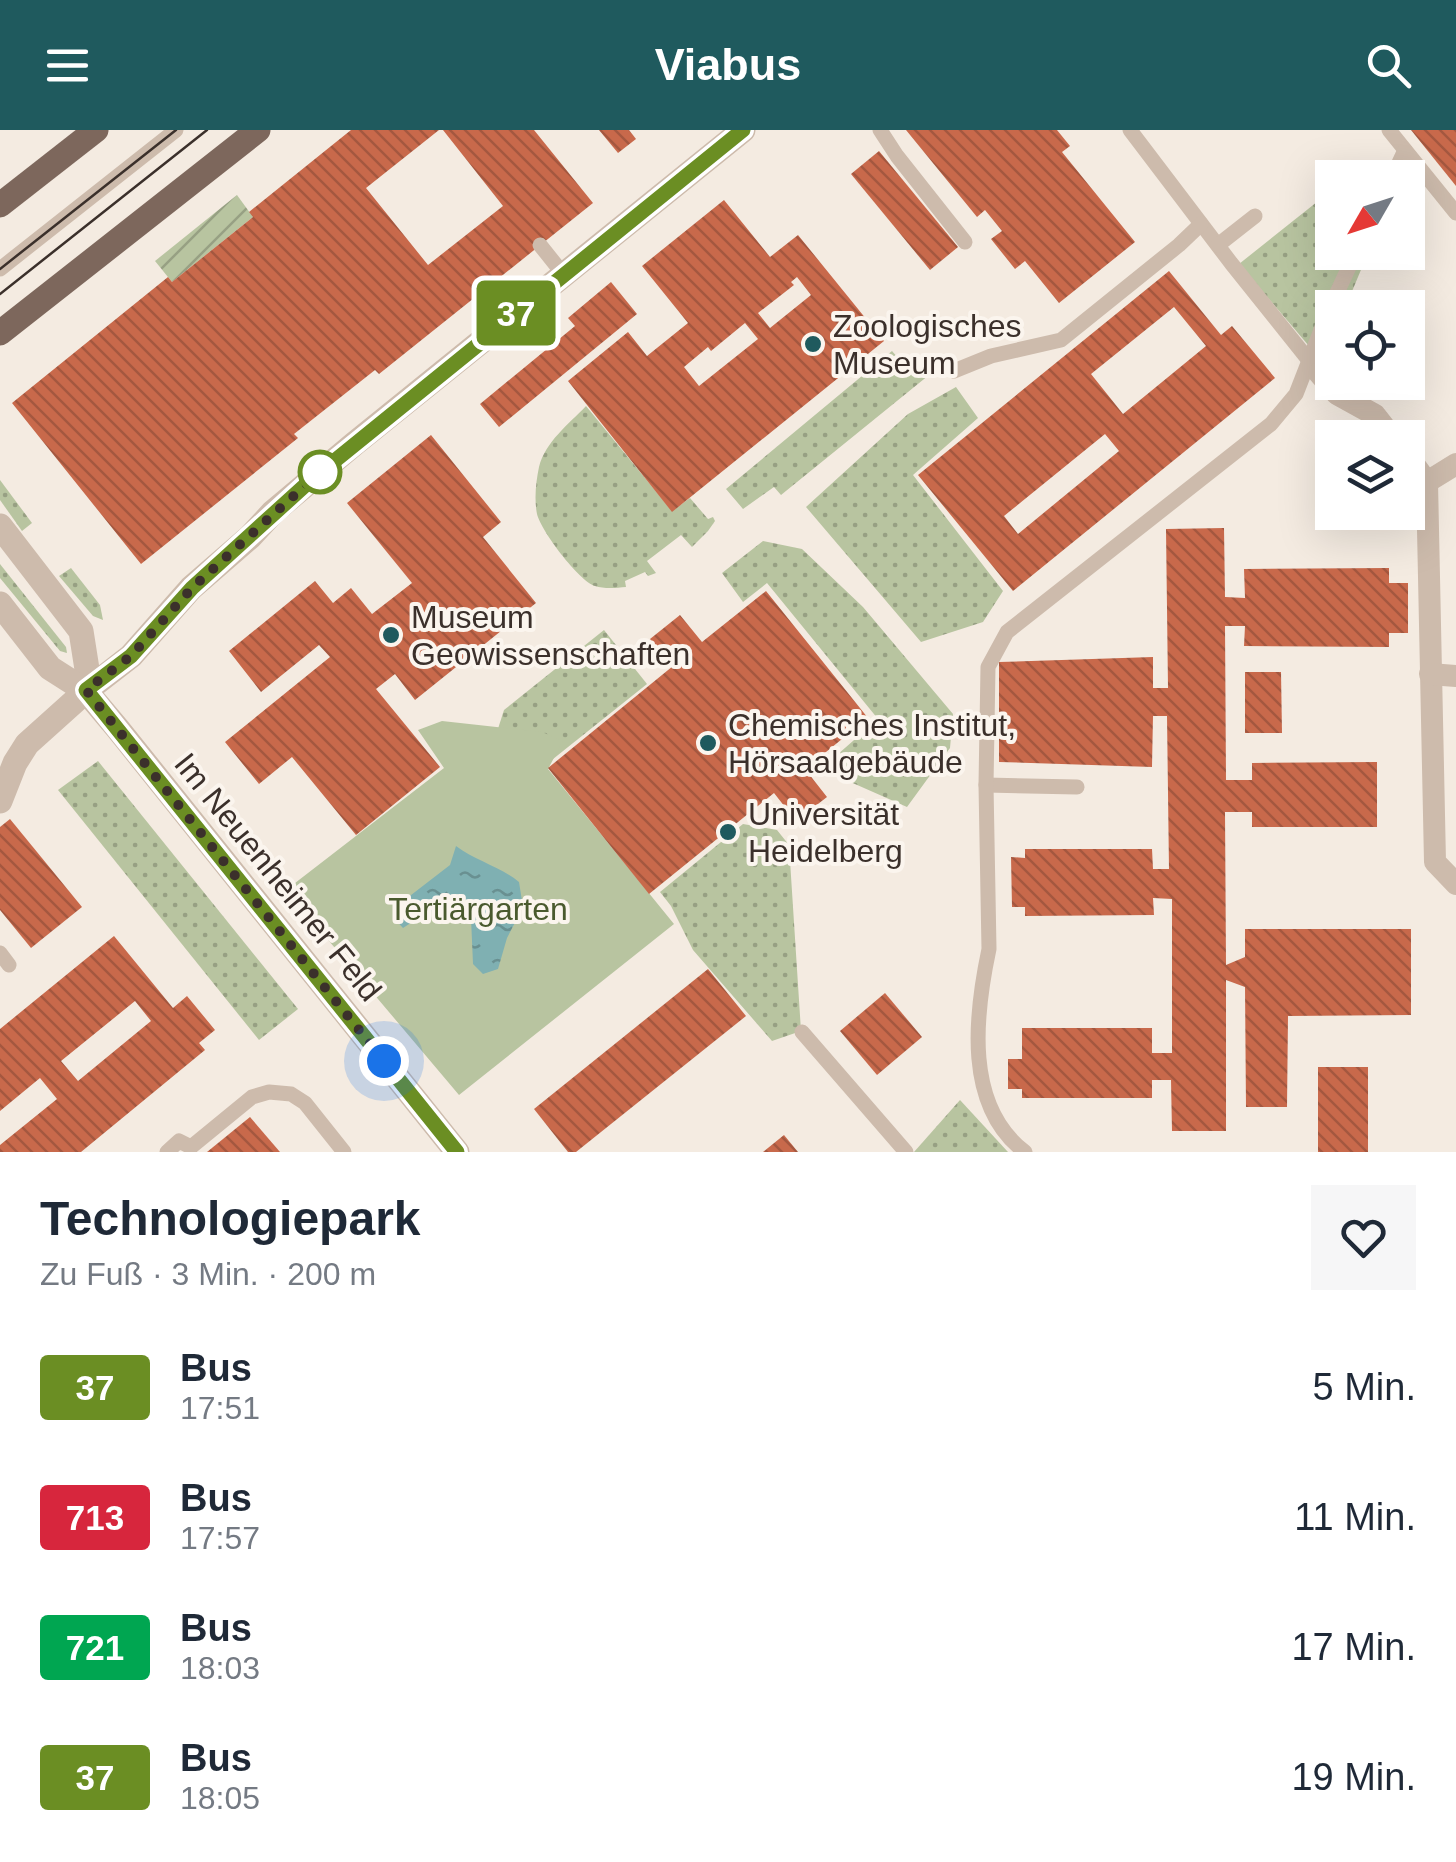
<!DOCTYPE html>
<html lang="de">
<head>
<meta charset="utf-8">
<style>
	:root { --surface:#fff; --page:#f6f6f7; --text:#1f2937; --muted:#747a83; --accent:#1f5a5e }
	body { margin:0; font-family:Arial,sans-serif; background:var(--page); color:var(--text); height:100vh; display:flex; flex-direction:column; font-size:38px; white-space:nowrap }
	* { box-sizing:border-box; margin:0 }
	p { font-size:32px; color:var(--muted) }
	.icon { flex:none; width:55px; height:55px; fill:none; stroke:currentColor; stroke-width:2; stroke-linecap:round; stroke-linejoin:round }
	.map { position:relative; height:1022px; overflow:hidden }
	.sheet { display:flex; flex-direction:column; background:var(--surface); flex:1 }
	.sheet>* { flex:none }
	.badge { padding:0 20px; border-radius:8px; font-size:35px; line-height:65px }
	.needle { width:65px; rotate:231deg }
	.controls { position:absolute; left:1315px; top:30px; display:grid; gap:20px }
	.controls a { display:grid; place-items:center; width:110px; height:110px; border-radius:0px; background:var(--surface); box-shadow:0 10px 40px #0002; font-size:50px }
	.you { position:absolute; width:50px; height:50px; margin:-25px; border:8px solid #fff; border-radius:50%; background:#1a73e8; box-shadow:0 0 0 15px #1a73e833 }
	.map>.badge { position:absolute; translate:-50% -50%; box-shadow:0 0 0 5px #fff }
	.round { display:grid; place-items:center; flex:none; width:105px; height:105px; border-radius:0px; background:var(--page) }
	.head { display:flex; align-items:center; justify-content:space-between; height:170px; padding:0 40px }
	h1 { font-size:48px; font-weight:800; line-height:75px }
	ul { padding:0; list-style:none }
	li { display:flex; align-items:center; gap:30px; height:130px; padding:0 40px }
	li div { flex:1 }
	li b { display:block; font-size:38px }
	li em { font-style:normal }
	li .badge { min-width:110px; font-weight:700; text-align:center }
	header { display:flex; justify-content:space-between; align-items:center; height:130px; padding:0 40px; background:var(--accent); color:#fff; font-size:45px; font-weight:800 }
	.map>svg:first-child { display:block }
</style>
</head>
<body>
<header><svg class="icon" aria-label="menu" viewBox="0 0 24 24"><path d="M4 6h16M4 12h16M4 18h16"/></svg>Viabus<svg class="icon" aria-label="search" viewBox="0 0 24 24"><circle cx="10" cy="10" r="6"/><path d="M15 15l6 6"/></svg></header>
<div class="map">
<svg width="1456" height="1022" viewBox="0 0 1456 1022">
	<defs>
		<pattern id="grass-dots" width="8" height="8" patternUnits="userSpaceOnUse" patternTransform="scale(2.5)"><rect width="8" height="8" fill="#b8c4a0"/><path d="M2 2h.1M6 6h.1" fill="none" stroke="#97a083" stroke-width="1.8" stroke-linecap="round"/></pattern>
		<pattern id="garden-furrows" width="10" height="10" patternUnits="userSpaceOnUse" patternTransform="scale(2.5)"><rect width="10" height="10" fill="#b8c4a0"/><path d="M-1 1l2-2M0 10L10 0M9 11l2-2" fill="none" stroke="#97a083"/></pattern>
		<pattern id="water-ripples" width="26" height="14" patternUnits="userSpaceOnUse" patternTransform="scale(2.5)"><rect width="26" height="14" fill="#7fb0b2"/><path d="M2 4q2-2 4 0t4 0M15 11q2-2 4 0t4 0" fill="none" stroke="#699091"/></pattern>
		<pattern id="building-back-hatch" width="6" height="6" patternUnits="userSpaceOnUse" patternTransform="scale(2.5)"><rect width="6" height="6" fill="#c8694b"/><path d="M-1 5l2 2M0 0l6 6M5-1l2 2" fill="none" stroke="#a4573f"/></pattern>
	</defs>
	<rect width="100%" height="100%" fill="#f4ebe1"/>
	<!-- grass -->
	<g fill="url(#grass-dots)">
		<polygon points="1332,60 1332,122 1368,123 1348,171 1350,177 1332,178 1332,243 1239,134"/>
		<polygon points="892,221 912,244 929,245 781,365 774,357 743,379 726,359"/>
		<polygon points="956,257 978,288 913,345 1003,461 983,492 921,512 806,377 908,284"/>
		<path d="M586 276 672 381 690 368 708 389 713 387 715 391 708 401 692 417 681 405 647 431 656 443 648 446 645 442 625 451 626 457C616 458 604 459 595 456 579 451 541 401 537 384 534 369 536 351 539 337 545 312 569 294 586 276Z"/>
		<polygon points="0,350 32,393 22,401 0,370"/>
		<polygon points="763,411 802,419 863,477 953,584 950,618 907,677 821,639 878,589 767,453 743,472 722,443"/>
		<polygon points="0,434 66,517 67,523 60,521 0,448"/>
		<polygon points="71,438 100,475 103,490 93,486 59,446"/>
		<polygon points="604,500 647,554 528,649 470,686 504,580"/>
		<polygon points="98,631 298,879 259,910 58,660"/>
		<polygon points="743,694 777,700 789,715 801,901 772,911 693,820 671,776 660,762"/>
		<polygon points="960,970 1008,1022 914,1022"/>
	</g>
	<!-- park -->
	<polygon fill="#b8c4a0" points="442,591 542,602 563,611 548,639 674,794 459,965 286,760 444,638 418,600"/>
	<!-- garden -->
	<polygon fill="url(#garden-furrows)" points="237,65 253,87 172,152 155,131"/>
	<!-- water -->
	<path fill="url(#water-ripples)" d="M456 716C476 731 499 736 519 752L523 777 507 808 498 839 483 844 473 834 471 788 462 773 426 783 403 798 393 787 402 772 450 735Z"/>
	<!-- building -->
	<g fill="url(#building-back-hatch)" fill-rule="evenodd">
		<polygon points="351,0 439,0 366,58 428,135 503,76 443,0 534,0 593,73 379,244 375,240 294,304 298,308 141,434 12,273 168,147 172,152 253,87 249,82"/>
		<polygon points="599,0 629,0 636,9 618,23"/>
		<polygon points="906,0 1057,0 1070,16 1062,22 1135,112 1059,173 1025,131 1015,139 991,109 1002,101 985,80 977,87"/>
		<polygon points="1411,0 1456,0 1456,56"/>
		<polygon points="879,21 958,117 930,140 851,44"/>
		<path d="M724 70 770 127 798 105 884 211 672 382 568 251 628 202 647 226 688 193 642 136ZM797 147 811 165 770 198 758 183 794 155 791 152ZM745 193 758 209 699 256 684 237 708 217 711 221Z"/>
		<path d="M1169 141 1221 205 1232 196 1275 248 1013 461 918 345ZM1174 177 1206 216 1123 284 1091 244ZM1105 304 1119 321 1018 404 1004 386Z"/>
		<polygon points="611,152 637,184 499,297 480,274 575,196 568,188"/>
		<polygon points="431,305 501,392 483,407 536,473 415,570 395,544 376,559 440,637 356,705 292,627 259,654 225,612 330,527 319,515 261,562 229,521 315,451 333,473 351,458 372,484 412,453 347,373"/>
		<polygon points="1224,398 1225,467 1245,468 1244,439 1389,438 1389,453 1408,453 1408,503 1389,503 1389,517 1244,516 1245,496 1225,496 1226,650 1252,650 1252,633 1377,632 1377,697 1252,697 1252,682 1225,682 1226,835 1245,827 1245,799 1411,799 1411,885 1288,886 1287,977 1246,977 1245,857 1226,850 1226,1001 1172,1001 1171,950 1152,950 1152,968 1022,968 1022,959 1008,959 1008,929 1022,929 1022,898 1152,898 1152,923 1172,923 1172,769 1153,768 1154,785 1025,786 1025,777 1012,777 1011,727 1025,728 1025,719 1152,719 1153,739 1169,739 1167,586 1153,586 1152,637 999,632 999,532 1153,527 1153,558 1168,558 1166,399"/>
		<polygon points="766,461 868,588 805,639 827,667 796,691 774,663 649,764 548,638 673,536 650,509 680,485 702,512"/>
		<polygon points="1245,542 1281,542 1282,603 1245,603"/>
		<polygon points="10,689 82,777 31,818 0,780 0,697"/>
		<path d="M114 806 173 878 187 866 215 900 199 913 205 920 81 1022H0V1015L57 969 40 948 0 981V899ZM135 871 151 891 78 951 61 931Z"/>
		<polygon points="708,839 746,886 576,1022 568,1022 534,979"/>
		<polygon points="885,863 922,907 877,945 840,901"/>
		<rect x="1318" y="937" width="50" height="85"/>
		<polygon points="250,987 280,1022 207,1022"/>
		<polygon points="784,1005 798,1022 763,1022"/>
	</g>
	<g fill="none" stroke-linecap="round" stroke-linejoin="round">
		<!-- service -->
		<g stroke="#cdbbac" stroke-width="15">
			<polyline points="880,0 897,26 965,112"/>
			<polyline points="1130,0 1231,133 1315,238"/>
			<polyline points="1389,0 1456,83"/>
			<polyline points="1392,48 1405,20"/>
			<polyline points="540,115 564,145"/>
			<polyline points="1218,115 1255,86"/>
			<polyline points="0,139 176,0"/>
			<polyline points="954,241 991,226 1061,210 1179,115 1201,94"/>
			<polyline points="986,655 1077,657"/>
			<polyline points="0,823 9,835"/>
			<polyline points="802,902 906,1022"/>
			<polyline points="167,1022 179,1011 191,1017 252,967 269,962 291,964 305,973 344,1022"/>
			<path d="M1025 1022C964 976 975 885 989 819L986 655 988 537 1007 502 1271 294 1296 264 1328 182 1356 122"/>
		</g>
		<!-- pedestrian -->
		<g stroke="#cdbbac" stroke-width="22">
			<polyline points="1319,243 1337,264 1375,285 1393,308"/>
			<polyline points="1408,326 1427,352 1456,334"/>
			<polyline points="1427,352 1435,732 1456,754"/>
			<polyline points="1430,544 1456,546"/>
		</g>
		<!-- minor -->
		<g stroke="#cdbbac" stroke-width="25">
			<polyline points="0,396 81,501 89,552 86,561"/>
			<polyline points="0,474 50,538 86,561 118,599 457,1022"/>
			<polyline points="0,671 15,633 27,614 86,561 131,526 191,458 250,407 273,382 354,314 743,0"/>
		</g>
		<!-- primary -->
		<g stroke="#7d675c" stroke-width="25">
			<polyline points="0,75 96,0"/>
			<polyline points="0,203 258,0"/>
		</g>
		<!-- tram -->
		<g stroke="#3b302b" stroke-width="2.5">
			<polyline points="0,139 176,0"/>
			<polyline points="0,164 207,0"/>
		</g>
	</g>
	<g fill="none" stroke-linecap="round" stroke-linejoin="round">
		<!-- line casing -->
		<g stroke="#fff" stroke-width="22">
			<polyline id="line" points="457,1022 86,560 131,526 192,458 311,350 743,0"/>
		</g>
		<!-- line -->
		<use href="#line" stroke="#6b8e23" stroke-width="15"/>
		<!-- walk -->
		<polyline stroke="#3b302b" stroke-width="10" stroke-dasharray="0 18" points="320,342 192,458 131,526 86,560 384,931"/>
	</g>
	<!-- markers -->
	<g fill="#1f5a5e" stroke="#fbf5ee" stroke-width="4">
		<circle cx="813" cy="214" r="10"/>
		<circle cx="391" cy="505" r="10"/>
		<circle cx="708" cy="613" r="10"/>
		<circle cx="728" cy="702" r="10"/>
	</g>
	<circle fill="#fff" stroke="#6b8e23" stroke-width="5" cx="320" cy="342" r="20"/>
	<g text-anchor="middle" stroke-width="8" stroke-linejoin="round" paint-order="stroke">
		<!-- poi labels -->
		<g font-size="32" fill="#3b302b" stroke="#fbf5ee" text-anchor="start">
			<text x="833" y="207">Zoologisches<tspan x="833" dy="37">Museum</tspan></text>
			<text x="411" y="498">Museum<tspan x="411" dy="37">Geowissenschaften</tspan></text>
			<text x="728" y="606">Chemisches Institut,<tspan x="728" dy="37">Hörsaalgebäude</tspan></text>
			<text x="748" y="695">Universität<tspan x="748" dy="37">Heidelberg</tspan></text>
		</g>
		<!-- street labels -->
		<g font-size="32" fill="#3b302b" stroke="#fbf5ee">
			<text transform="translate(278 747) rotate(51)" y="11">Im Neuenheimer Feld</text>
		</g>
		<!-- park labels -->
		<g font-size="32" fill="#4a5a2e" stroke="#fbf5ee">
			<text x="478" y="790">Tertiärgarten</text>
		</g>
	</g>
</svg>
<div class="controls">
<a><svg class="needle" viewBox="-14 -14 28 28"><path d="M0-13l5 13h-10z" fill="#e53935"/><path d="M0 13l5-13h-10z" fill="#747a83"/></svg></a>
<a><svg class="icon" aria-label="locate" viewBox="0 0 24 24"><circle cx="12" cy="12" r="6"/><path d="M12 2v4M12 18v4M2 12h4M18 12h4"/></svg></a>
<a><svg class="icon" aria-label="layers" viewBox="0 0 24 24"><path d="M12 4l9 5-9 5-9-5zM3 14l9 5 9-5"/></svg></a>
</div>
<div class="you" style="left:384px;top:931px"></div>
<b class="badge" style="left:516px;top:183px;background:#6b8e23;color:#fff">37</b>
</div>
<section class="sheet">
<div class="head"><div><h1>Technologiepark</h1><p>Zu Fuß · 3 Min. · 200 m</p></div><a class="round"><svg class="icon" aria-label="heart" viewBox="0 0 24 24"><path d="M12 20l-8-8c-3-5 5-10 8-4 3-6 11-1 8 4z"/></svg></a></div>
<ul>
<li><span class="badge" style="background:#6b8e23;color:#fff">37</span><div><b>Bus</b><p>17:51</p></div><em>5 Min.</em></li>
<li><span class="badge" style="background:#d7263d;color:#fff">713</span><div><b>Bus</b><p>17:57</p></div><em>11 Min.</em></li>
<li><span class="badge" style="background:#00a651;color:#fff">721</span><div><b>Bus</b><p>18:03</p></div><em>17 Min.</em></li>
<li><span class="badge" style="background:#6b8e23;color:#fff">37</span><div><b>Bus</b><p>18:05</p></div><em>19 Min.</em></li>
</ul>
</section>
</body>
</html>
